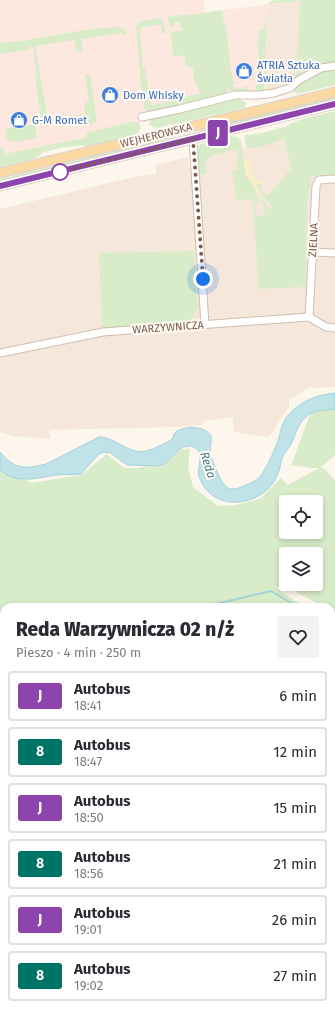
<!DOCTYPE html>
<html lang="pl">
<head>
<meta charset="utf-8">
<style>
	:root { --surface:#fff; --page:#f2f2f3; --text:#2b2b33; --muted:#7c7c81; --line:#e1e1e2 }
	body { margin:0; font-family:"Fira Sans",sans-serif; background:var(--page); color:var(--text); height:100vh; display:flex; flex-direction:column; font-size:15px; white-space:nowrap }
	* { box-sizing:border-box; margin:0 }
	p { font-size:13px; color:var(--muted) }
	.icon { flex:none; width:22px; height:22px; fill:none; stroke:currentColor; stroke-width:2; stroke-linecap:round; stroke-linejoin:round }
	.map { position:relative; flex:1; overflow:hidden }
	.drawer { position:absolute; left:0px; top:603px; width:335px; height:412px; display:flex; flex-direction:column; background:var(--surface); border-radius:12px 12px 0 0; box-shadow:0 2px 6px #0003 }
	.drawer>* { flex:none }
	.badge { padding:0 8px; border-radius:3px; font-size:14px; line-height:26px }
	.buttons { position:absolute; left:279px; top:495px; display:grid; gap:8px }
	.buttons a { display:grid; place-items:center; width:44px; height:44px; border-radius:4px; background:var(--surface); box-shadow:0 2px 6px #0003; font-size:20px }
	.you { position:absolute; width:20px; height:20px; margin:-10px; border:3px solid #fff; border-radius:50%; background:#1a73e8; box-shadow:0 0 0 6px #1a73e833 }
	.map>.badge { position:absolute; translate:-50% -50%; box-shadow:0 0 0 2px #fff }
	.round { display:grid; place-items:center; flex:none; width:42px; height:42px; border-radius:4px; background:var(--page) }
	.head { display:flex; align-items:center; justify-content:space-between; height:68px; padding:0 16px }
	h1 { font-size:19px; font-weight:800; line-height:30px }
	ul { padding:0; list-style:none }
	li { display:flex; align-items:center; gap:12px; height:50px; margin:0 8px 6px; padding:0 8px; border:2px solid var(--line); border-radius:4px }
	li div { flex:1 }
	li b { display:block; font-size:15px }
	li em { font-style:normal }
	li .badge { min-width:44px; font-weight:700; text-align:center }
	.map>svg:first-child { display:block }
</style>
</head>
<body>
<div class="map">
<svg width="335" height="1015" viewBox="0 0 335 1015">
	<rect width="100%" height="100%" fill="#fdf6ec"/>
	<!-- residential -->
	<g fill="#f5e8da">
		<polygon points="300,1 296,74 286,75 287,87 264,92 268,4"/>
		<polygon points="289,136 335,176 335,387 308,388 289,400 289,407 269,437 234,432 233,417 203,421 203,425 172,427 49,430 51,439 13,436 0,432 0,209 138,176 156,174 155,165 188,157 189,168 205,162 213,155"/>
	</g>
	<!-- commercial -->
	<polygon fill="#fde8e0" points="0,0 205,0 204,2 205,13 268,4 264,92 0,158"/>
	<!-- green -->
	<g fill="#d8ecc9" fill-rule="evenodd">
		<polygon points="276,0 335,0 335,64 293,82 286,79 286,74 296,74 300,1 268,4 271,1"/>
		<polygon points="222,10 224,24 226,26 231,71 234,84 233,84 233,87 237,87 237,89 249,86 248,91 242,93 232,93 229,88 227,88 227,94 149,112 144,108 143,101 150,99 150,103 153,106 160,103 162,104 163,102 168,101 171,102 171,100 174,100 176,101 178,99 182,98 184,99 186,97 197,94 198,95 200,93 194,79 193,67 186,66 184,55 174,57 170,32 182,30 182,27 180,27 180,22 174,23 174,27 170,27 168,19 167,17 189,14 190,15"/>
		<polygon points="162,18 166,32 165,33 158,34 162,32 161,24 143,27 139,30 143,53 141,53 143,67 145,67 149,94 142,95 136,26 141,21"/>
		<polygon points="266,18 267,18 264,92 287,87 287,82 289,84 289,86 285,89 258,95 256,92 256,85 259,84 259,79 261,78 257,42 259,42 258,30 264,30"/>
		<path d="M118 27 125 29 126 33 124 37 123 33 81 39 83 51 76 52 74 40 35 46 49 126 40 125 39 123H41V121L35 77H37L33 47H28L29 50 0 54V43C40 40 78 28 118 27Z"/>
		<polygon points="335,67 335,85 298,94 292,91 308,76"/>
		<polygon points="85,74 90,74 97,122 85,126 83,117 66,119 63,121 66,117 85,114 84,103 89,102"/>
		<polygon points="335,96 335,100 201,132 200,130"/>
		<path d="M236 98 247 103 244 108 172 125 170 124C163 127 155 131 149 124L151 119 158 116Z"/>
		<path d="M335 111V176H312L307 202 306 287 259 289V291L253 199 237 200 232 171 238 170 236 161 238 160 237 150 213 155 205 162 206 174 198 175V147L200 144C207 143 232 134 237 137 239 137 240 140 241 142L246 175 255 188 259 202H255L256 216 264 215 263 199 269 210 273 207 261 194 256 183 261 184V192L268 196 291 169 287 148 274 151V150L287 147 285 139C272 141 261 151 247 147L245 143V135L257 134 284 127 299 120Z"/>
		<polygon points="130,122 138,122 141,126 138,133 135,135 85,147 84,145 64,147 41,153 41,155 33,159 0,167 0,147 1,147 4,149 5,154 87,137 86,133"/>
		<path d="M35 124 37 138 13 142C5 141 6 136 5 129Z"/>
		<polygon points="170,137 171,140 0,182 0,179"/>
		<polygon points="194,251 198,308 188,324 102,329 99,253"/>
		<path d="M335 408V455L321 467 326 470 335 481V613L331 611V607H324L296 592 274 586 286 595 306 607H4V1011H331V624L335 630V1015H0V467L31 483 81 475 107 454 124 468H139L149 466 162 467 180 450 190 448 188 467 193 487 218 506 236 505 261 498 281 478 288 485 319 468H311L291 465 309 417 315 409ZM286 502H316V532H286ZM286 554H316V584H286Z"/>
	</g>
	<!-- sand -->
	<polygon fill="#fcefc7" points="244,159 252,164 252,168 250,169 253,177 256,180 262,180 261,184 256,184 259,190 259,194 257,194 255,188 246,175"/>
	<!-- water -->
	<path fill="#bfe3e8" stroke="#a5d3da" d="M335 393V409C329 410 320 410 314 412 301 417 297 429 293 440 290 447 285 452 282 458 281 461 281 464 280 467 277 481 267 493 254 498 232 508 206 500 199 476 197 469 201 462 200 455 199 450 195 446 189 446 175 447 172 462 160 466L128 465 121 461 111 453 105 452 99 454 81 474C73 475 65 474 56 475 39 478 13 485 0 469V452C15 470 25 469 46 464L99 437C116 437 128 455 146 451 151 450 169 442 172 439 174 436 173 434 177 431 186 426 204 425 211 436 212 443 209 450 211 457 213 463 216 468 218 474 226 489 229 493 246 485 251 483 256 481 259 478 266 469 271 458 275 448 280 439 280 428 285 419 298 402 315 395 335 393Z"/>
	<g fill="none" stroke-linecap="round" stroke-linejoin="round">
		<!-- stream -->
		<g stroke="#a5d3da" stroke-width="2">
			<polyline points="203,607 271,591 298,607"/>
			<polyline points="331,626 335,628"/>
			<polyline points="0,655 4,654"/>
		</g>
		<!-- minor casing -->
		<g stroke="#d1beb0" stroke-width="9">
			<g id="minor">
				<polyline points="142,117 180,109 235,95 259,95 274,93 290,88 299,80 321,68 335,66"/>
				<polyline points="193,139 205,325"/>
				<polyline points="312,252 335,253"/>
				<polyline points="309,317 316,186 319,180 335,179"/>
				<polyline points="0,353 103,332 309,317 326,327 335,328"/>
				<polyline points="0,965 4,965"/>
				<polyline points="331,985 335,985"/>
			</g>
		</g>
		<!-- major casing -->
		<g stroke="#dad1cd" stroke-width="11">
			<g id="major">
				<polyline points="0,173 335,92"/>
				<polyline points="0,186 335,104"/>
			</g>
		</g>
		<!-- minor -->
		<use href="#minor" stroke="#fff" stroke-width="7"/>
		<!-- major -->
		<use href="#major" stroke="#fbd9a5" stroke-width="9"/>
	</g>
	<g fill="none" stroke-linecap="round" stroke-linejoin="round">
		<!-- line casing -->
		<g stroke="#fff" stroke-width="9">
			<polyline id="line" points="0,186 335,104"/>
		</g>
		<!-- line -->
		<use href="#line" stroke="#8e44ad" stroke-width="6"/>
		<!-- walk -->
		<polyline stroke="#7a5c4d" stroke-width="4" stroke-dasharray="0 7.2" points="60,172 193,139 203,279"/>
	</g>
	<!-- icons -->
	<defs>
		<g id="shop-disc" transform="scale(0.9)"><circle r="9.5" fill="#3f7fe0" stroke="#fffaf3"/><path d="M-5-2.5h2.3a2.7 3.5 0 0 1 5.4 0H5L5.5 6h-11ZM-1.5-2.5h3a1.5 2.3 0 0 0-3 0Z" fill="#fff"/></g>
	</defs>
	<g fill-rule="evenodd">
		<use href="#shop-disc" x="244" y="71"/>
		<use href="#shop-disc" x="110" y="95"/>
		<use href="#shop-disc" x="19" y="120"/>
	</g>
	<!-- markers -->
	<circle fill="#fff" stroke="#8e44ad" stroke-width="2" cx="60" cy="172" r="8"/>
	<g text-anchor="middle" stroke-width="4" stroke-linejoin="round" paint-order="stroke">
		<!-- shop labels -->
		<g font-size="11" fill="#366cbe" stroke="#fffaf3" text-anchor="start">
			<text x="257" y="69">ATRIA Sztuka<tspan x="257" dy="13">Światła</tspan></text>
			<text x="123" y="99">Dom Whisky</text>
			<text x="32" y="124">G-M Romet</text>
		</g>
		<!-- street labels -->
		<g font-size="11" fill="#7a5c4d" stroke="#fffaf3">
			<text transform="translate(156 135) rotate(-14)" y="4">WEJHEROWSKA</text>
			<text transform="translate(313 240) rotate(-87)" y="4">ZIELNA</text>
			<text transform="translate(168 327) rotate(-4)" y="4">WARZYWNICZA</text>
		</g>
		<!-- water labels -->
		<g font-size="12" font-style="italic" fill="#437c86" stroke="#fffaf3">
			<text transform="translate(208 465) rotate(73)" y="4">Reda</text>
		</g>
	</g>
</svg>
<div class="buttons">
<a><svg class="icon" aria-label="locate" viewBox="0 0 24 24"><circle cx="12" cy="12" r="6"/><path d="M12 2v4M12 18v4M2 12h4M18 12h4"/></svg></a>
<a><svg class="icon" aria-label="layers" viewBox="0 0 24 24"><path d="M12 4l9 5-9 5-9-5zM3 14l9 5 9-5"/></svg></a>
</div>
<div class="you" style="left:203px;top:279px"></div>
<b class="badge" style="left:218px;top:133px;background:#8e44ad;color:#fff">J</b>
<section class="drawer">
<div class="head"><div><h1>Reda Warzywnicza 02 n/ż</h1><p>Pieszo · 4 min · 250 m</p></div><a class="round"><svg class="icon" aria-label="heart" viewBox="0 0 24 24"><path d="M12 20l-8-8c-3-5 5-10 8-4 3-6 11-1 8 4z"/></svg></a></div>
<ul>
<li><span class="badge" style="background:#8e44ad;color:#fff">J</span><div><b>Autobus</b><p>18:41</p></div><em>6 min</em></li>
<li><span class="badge" style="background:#007367;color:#fff">8</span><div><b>Autobus</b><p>18:47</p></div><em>12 min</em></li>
<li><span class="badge" style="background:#8e44ad;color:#fff">J</span><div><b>Autobus</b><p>18:50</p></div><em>15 min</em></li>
<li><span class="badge" style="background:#007367;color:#fff">8</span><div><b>Autobus</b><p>18:56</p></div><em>21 min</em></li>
<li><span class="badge" style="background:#8e44ad;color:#fff">J</span><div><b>Autobus</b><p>19:01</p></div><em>26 min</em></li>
<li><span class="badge" style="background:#007367;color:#fff">8</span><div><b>Autobus</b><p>19:02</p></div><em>27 min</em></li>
</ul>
</section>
</div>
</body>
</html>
